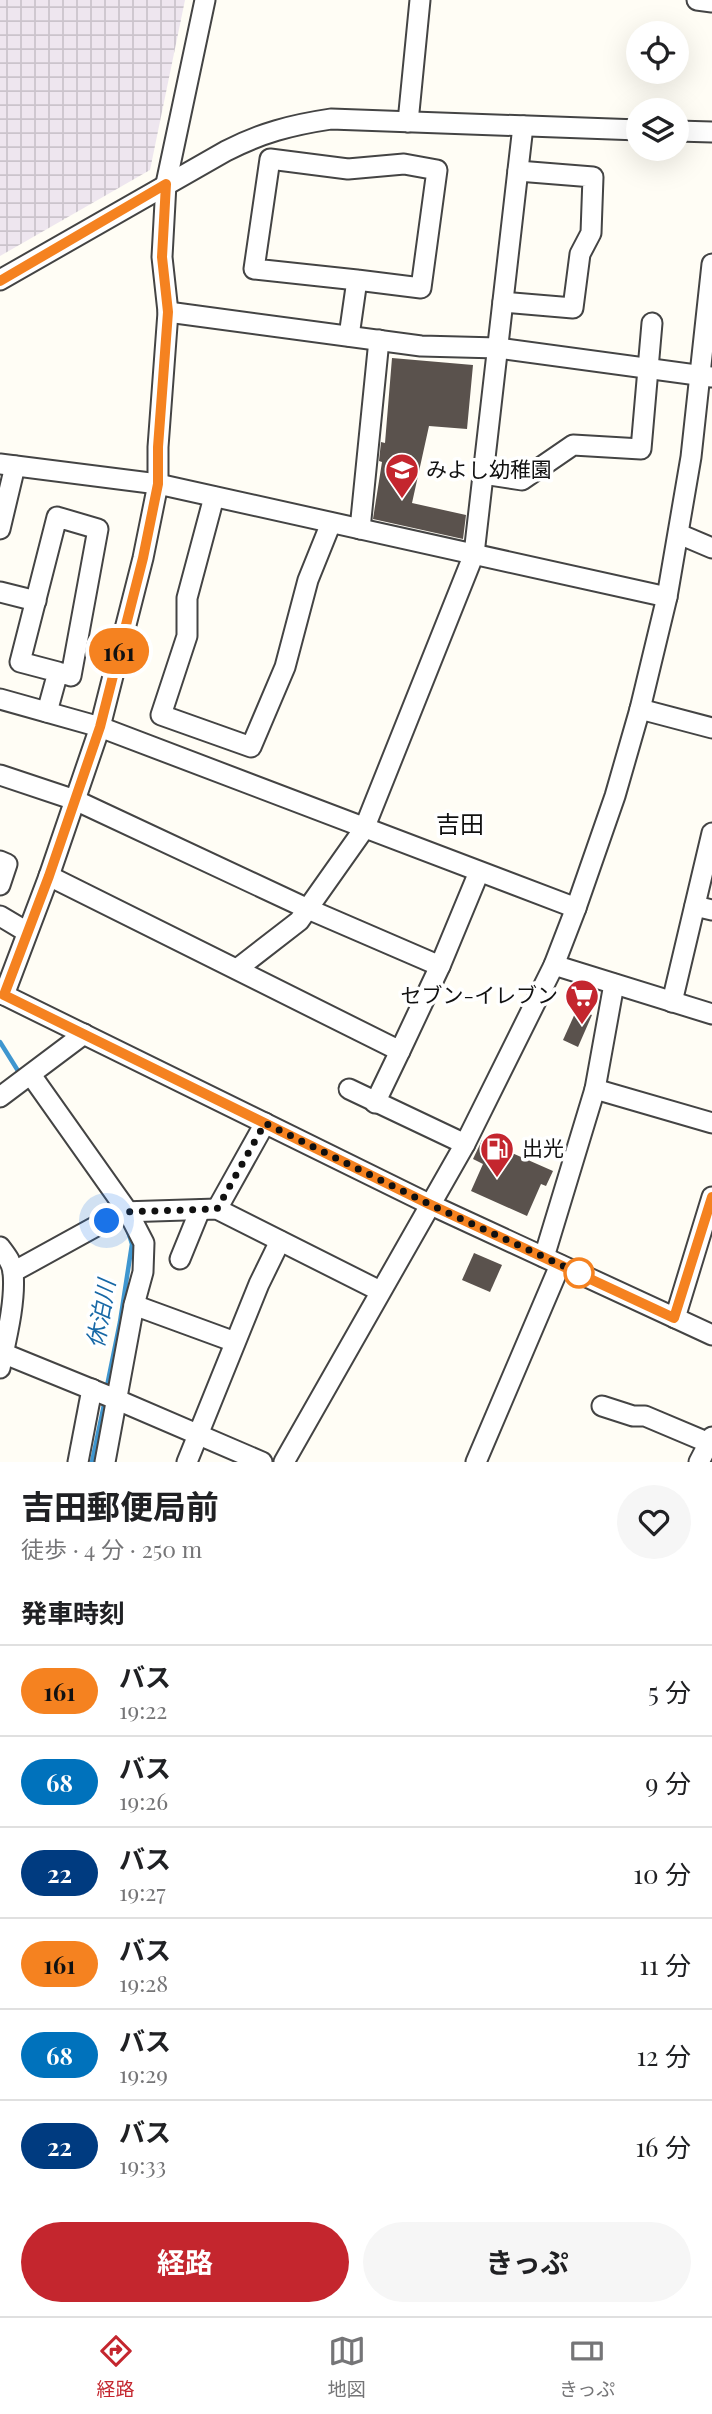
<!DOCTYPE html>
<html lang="ja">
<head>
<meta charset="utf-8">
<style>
	:root { --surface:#fff; --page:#f6f6f6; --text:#202124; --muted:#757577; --line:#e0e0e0; --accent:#c4262e }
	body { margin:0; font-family:"Playfair Display","Noto Sans JP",serif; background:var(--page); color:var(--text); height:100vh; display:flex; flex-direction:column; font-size:26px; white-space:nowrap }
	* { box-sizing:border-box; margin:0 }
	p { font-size:23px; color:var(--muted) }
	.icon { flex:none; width:38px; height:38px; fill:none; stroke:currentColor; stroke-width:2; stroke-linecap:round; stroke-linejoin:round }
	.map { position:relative; height:1462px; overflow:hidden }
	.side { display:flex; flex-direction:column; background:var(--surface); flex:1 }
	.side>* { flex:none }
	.badge { padding:0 14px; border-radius:23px; font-size:24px; line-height:46px }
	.buttons { position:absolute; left:626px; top:21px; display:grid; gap:14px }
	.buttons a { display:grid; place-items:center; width:63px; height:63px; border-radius:50%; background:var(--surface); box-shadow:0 7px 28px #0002; font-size:35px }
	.you { position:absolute; width:35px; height:35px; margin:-18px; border:5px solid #fff; border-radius:50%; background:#1a73e8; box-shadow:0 0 0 10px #1a73e833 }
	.map>.badge { position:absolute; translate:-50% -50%; box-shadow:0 0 0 4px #fff }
	h2 { padding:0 21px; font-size:26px; line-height:63px }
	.round { display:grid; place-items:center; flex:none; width:74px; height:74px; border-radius:37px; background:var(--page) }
	.summary { display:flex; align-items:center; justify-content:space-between; height:119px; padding:0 21px }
	h1 { font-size:33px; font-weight:700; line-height:52px }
	.button { display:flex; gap:14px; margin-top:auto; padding:14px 21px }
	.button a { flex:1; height:80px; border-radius:42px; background:var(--accent); color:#fff; font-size:28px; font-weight:700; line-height:80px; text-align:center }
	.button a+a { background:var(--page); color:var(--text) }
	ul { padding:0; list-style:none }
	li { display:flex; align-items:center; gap:21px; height:91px; padding:0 21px; border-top:2px solid var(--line) }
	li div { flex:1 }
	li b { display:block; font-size:26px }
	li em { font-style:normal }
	li .badge { min-width:77px; font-weight:700; text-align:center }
	.tab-bar { display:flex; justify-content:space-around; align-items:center; height:98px; border-top:2px solid var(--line); background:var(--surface); font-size:19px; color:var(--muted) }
	.tab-bar a { display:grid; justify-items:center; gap:4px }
	.tab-bar .selected { color:var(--accent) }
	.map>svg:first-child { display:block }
</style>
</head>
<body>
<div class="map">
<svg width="712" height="1462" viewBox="0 0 712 1462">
	<defs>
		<pattern id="industrial-grid" width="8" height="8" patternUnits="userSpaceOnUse" patternTransform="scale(1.75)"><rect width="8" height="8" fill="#eee6ef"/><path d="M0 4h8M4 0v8" fill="none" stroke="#cbc4cc"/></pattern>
	</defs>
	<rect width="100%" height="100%" fill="#fffdf5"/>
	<!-- industrial -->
	<polygon fill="url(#industrial-grid)" points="0,0 185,0 150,170 0,256"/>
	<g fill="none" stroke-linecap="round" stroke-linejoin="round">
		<!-- stream -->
		<g stroke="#3f96cf" stroke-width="4.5">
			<polyline points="0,1042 20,1074"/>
			<polyline points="106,1391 120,1322 132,1244 128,1231"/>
			<polyline points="92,1462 105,1400"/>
		</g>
	</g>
	<!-- building -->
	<g fill="#5a524d">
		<polygon points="392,358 473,365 467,429 429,426 412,503 466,515 463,539 373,519 382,462 379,461 381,442 385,443"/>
		<polygon points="577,1009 592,1015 578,1047 563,1040"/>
		<polygon points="482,1140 553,1171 546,1186 541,1184 527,1216 471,1191 483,1164 473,1159"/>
		<polygon points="474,1253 502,1265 490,1292 462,1280"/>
	</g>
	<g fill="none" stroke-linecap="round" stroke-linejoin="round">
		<!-- minor casing -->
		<g stroke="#444" stroke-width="23">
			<g id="minor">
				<polyline points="697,0 712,2"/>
				<polyline points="408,122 420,0"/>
				<polyline points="677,131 712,132"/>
				<path d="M0 280 226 151C261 133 291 125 331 119L639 130"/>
				<polyline points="503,302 573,308 580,254 591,233 593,177 518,171"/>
				<polyline points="168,312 421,346 498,348 712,377"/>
				<polyline points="349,336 357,280 254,269 270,159 348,169 404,164 437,170 421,288 357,280"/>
				<polyline points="0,464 158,484 667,597"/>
				<polyline points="483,474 522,480 573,445 641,449 652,323"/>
				<polyline points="214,497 187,598 187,636 161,715 251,747 285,667 308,580 331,523"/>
				<polyline points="0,529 15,466"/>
				<polyline points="360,529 379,340"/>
				<polyline points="679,534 712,548"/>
				<polyline points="0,592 36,601"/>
				<polyline points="0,699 100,727 576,908"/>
				<polyline points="640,709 712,728"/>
				<polyline points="47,712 58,672 20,662 57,517 98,529 71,676 58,672"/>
				<polyline points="0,775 75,800 308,909 440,966"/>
				<polyline points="0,861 7,864 0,885"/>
				<polyline points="49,876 400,1051 440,966 479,872"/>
				<polyline points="695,906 712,910"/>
				<polyline points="0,916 27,932"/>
				<polyline points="554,965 712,1014"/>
				<polyline points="237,969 299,921 364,829 474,554 523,126"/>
				<polyline points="0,993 429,1204 712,1335"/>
				<polyline points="4,995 49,876 100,727 143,558 158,484 158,447 168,312 162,257 166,184 205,0"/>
				<polyline points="672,1002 712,833"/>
				<polyline points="31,1075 128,1212 144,1243 143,1272 134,1305 105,1462"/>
				<polyline points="349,1089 465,1144"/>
				<polyline points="595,1089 712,1123"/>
				<polyline points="0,1097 84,1034"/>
				<polyline points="375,1103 400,1051"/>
				<polyline points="217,1209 265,1123"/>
				<path d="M0 1247C6 1255 12 1262 13 1272 16 1301 6 1340 0 1368"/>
				<polyline points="544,1257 595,1089 614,984"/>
				<polyline points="180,1259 200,1210"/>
				<polyline points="13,1272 122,1212 217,1209 380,1291"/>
				<polyline points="134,1305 235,1342"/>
				<polyline points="675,1318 712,1197"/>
				<polyline points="0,1352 113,1398 262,1462"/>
				<polyline points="602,1406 633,1416 645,1416 709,1443"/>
				<polyline points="78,1462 92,1389"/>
				<polyline points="187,1462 259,1284 280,1241"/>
				<polyline points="284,1462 465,1144 554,965 576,908 615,796 640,709 667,597 691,457 712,264"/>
				<polyline points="476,1462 560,1265"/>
				<polyline points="699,1462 712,1437"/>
			</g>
		</g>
		<!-- minor -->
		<use href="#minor" stroke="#fff" stroke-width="19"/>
	</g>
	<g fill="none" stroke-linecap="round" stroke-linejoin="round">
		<!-- line casing -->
		<g stroke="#fff" stroke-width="16">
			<polyline id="line" points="0,281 166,184 162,257 168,312 158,447 158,484 143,558 100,727 49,876 4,995 429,1204 674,1318 712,1197"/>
		</g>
		<!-- line -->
		<use href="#line" stroke="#f58220" stroke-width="10"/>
		<!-- walk -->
		<polyline stroke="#111" stroke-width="7" stroke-dasharray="0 12.6" points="107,1221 122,1212 217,1209 265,1123 429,1204 583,1275 579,1273"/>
	</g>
	<!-- icons -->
	<defs>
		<g id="school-pin" transform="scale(1.75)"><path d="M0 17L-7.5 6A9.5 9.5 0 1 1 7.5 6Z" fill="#c4262e" stroke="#fff"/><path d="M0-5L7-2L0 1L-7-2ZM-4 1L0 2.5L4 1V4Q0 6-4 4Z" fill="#fff"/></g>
		<g id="supermarket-pin" transform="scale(1.75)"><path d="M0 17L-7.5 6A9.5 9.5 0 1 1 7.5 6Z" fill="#c4262e" stroke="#fff"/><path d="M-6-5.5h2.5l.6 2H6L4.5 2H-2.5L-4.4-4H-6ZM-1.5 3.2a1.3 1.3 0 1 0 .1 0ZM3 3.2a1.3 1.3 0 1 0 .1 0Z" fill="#fff"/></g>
		<g id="fuel-pin" transform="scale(1.75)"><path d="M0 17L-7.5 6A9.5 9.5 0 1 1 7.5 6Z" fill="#c4262e" stroke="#fff"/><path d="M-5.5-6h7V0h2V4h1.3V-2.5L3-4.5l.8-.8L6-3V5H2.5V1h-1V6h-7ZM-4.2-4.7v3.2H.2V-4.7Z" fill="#fff"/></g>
	</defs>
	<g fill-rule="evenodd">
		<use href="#school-pin" x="402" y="470"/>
		<use href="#supermarket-pin" x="582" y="996"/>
		<use href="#fuel-pin" x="497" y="1149"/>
	</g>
	<!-- markers -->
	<circle fill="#fff" stroke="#f58220" stroke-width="3.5" cx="579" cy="1273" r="14"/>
	<g text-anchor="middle" stroke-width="7" stroke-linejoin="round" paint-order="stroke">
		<!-- poi labels -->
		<g font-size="21" fill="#111" stroke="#fff" text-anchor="start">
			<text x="426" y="477">みよし幼稚園</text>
			<text x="558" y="1003" text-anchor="end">セブン-イレブン</text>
			<text x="522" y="1156">出光</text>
		</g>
		<!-- water labels -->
		<g font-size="23" font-style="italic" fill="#1768a6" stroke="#fff">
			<text transform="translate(101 1314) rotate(-80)" y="8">休泊川</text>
		</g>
		<!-- quarter labels -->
		<g font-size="24" fill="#111" stroke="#fff">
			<text x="460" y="833">吉田</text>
		</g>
	</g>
</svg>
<div class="buttons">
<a><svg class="icon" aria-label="locate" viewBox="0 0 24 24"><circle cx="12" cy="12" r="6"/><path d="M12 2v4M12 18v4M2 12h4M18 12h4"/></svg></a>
<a><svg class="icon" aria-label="layers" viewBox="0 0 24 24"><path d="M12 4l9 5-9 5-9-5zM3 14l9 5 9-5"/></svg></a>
</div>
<div class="you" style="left:107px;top:1221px"></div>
<b class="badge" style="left:119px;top:651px;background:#f58220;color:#111">161</b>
</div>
<section class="side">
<div class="summary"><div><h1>吉田郵便局前</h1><p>徒歩 · 4 分 · 250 m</p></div><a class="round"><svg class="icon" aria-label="heart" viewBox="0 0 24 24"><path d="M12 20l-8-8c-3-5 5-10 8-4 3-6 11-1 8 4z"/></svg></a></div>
<h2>発車時刻</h2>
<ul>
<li><span class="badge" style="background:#f58220;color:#111">161</span><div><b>バス</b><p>19:22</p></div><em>5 分</em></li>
<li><span class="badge" style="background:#0072bc;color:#fff">68</span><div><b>バス</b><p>19:26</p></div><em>9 分</em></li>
<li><span class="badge" style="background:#003b80;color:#fff">22</span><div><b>バス</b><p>19:27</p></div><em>10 分</em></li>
<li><span class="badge" style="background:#f58220;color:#111">161</span><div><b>バス</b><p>19:28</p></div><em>11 分</em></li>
<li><span class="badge" style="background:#0072bc;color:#fff">68</span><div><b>バス</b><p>19:29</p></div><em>12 分</em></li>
<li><span class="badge" style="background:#003b80;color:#fff">22</span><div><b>バス</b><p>19:33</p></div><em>16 分</em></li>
</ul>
<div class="button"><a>経路</a><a>きっぷ</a></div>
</section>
<nav class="tab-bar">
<a class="selected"><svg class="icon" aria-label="directions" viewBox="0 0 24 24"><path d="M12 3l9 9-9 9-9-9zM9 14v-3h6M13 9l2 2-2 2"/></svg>経路</a>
<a><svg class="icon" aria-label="map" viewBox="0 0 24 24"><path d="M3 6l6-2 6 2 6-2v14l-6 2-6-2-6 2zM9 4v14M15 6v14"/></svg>地図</a>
<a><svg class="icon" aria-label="tickets" viewBox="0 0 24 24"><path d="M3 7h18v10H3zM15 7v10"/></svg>きっぷ</a>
</nav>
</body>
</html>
